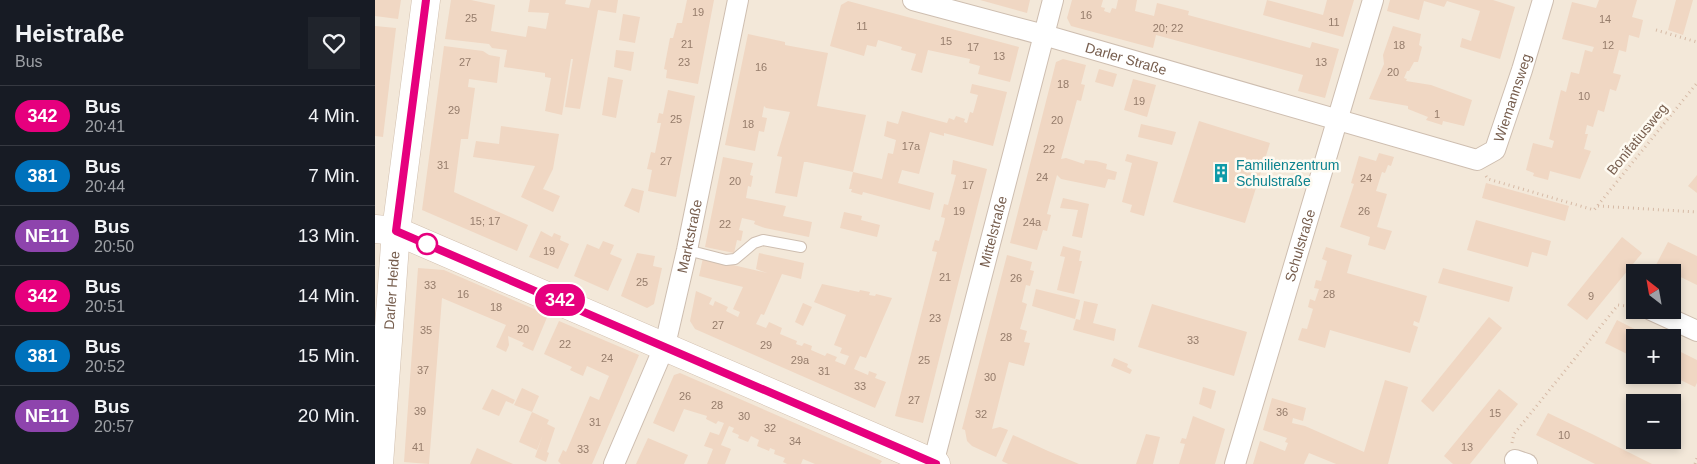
<!DOCTYPE html>
<html lang="de">
<head>
<meta charset="utf-8">
<style>
	:root { --surface:#171b24; --page:#20242c; --text:#f1f3f6; --muted:#9ea1a6; --line:#363941 }
	body { margin:0; font-family:Helvetica,sans-serif; background:var(--page); color:var(--text); height:100vh; display:flex; flex-direction:column; font-size:19px; white-space:nowrap }
	* { box-sizing:border-box; margin:0 }
	p { font-size:16px; color:var(--muted) }
	.icon { flex:none; width:28px; height:28px; fill:none; stroke:currentColor; stroke-width:2; stroke-linecap:round; stroke-linejoin:round }
	.map { position:relative; flex:1; overflow:hidden }
	.drawer { display:flex; flex-direction:column; background:var(--surface); width:375px }
	.drawer>* { flex:none }
	.badge { padding:0 10px; border-radius:16px; font-size:18px; line-height:32px }
	.needle { width:32px; rotate:329deg }
	.fabs { position:absolute; left:1251px; top:264px; display:grid; gap:10px }
	.fabs a { display:grid; place-items:center; width:55px; height:55px; border-radius:0px; background:var(--surface); box-shadow:0 2px 8px #0003; font-size:25px }
	.map>.badge { position:absolute; translate:-50% -50%; box-shadow:0 0 0 2px #fff }
	.round { display:grid; place-items:center; flex:none; width:52px; height:52px; border-radius:0px; background:var(--page) }
	.head { display:flex; align-items:center; justify-content:space-between; height:85px; padding:0 15px }
	h1 { font-size:24px; font-weight:700; line-height:38px }
	ul { padding:0; list-style:none }
	li { display:flex; align-items:center; gap:15px; height:60px; padding:0 15px; border-top:1px solid var(--line) }
	li div { flex:1 }
	li b { display:block; font-size:19px }
	li em { font-style:normal }
	li .badge { min-width:55px; font-weight:700; text-align:center }
	main { display:flex; flex:1; min-height:0 }
	.map>svg:first-child { display:block }
</style>
</head>
<body>
<main>
<section class="drawer">
<div class="head"><div><h1>Heistraße</h1><p>Bus</p></div><a class="round"><svg class="icon" aria-label="heart" viewBox="0 0 24 24"><path d="M12 20l-8-8c-3-5 5-10 8-4 3-6 11-1 8 4z"/></svg></a></div>
<ul>
<li><span class="badge" style="background:#e6007e;color:#fff">342</span><div><b>Bus</b><p>20:41</p></div><em>4 Min.</em></li>
<li><span class="badge" style="background:#0072bc;color:#fff">381</span><div><b>Bus</b><p>20:44</p></div><em>7 Min.</em></li>
<li><span class="badge" style="background:#8e44ad;color:#fff">NE11</span><div><b>Bus</b><p>20:50</p></div><em>13 Min.</em></li>
<li><span class="badge" style="background:#e6007e;color:#fff">342</span><div><b>Bus</b><p>20:51</p></div><em>14 Min.</em></li>
<li><span class="badge" style="background:#0072bc;color:#fff">381</span><div><b>Bus</b><p>20:52</p></div><em>15 Min.</em></li>
<li><span class="badge" style="background:#8e44ad;color:#fff">NE11</span><div><b>Bus</b><p>20:57</p></div><em>20 Min.</em></li>
</ul>
</section>
<div class="map">
<svg width="1322" height="464" viewBox="0 0 1322 464">
	<rect width="100%" height="100%" fill="#fcf6eb"/>
	<!-- residential -->
	<path fill="#f3e8d9" fill-rule="evenodd" d="M0 0H1322V464H0ZM1260 272H1298V310H1260ZM1260 338H1298V375H1260ZM1260 402H1298V440H1260Z"/>
	<!-- building -->
	<g fill="#f0d7c3">
		<polygon points="0,0 26,0 23,19 0,16"/>
		<polygon points="76,0 96,0 120,5 116,31 151,37 153,26 171,29 174,13 153,12 155,0 191,0 190,4 214,8 216,0 243,0 241,13 223,10 205,109 190,107 198,59 196,59 187,115 170,111 176,78 170,77 170,73 129,67 132,50 117,48 114,44 70,39"/>
		<polygon points="312,0 339,0 323,84 291,78 292,70 289,69 295,38 298,38 302,23 307,23"/>
		<polygon points="605,0 655,0 652,13"/>
		<polygon points="697,0 728,0 726,7 730,8 729,11 735,13 737,8 741,9 743,0 762,0 760,11 779,16 782,3 814,11 813,15 935,48 937,42 964,49 950,98 923,91 928,75 781,35 778,48 696,26 692,18"/>
		<polygon points="892,0 948,15 952,0 979,0 968,37 888,15"/>
		<polygon points="1015,0 1118,0 1140,7 1125,59 1085,47 1087,38 1096,41 1105,11 1072,1 1069,7 1049,1 1044,20 1012,11"/>
		<polygon points="1224,0 1262,0 1257,17 1268,20 1264,38 1254,35 1251,52 1244,50 1238,73 1246,75 1241,91 1235,89 1229,112 1223,110 1218,127 1212,125 1210,134 1213,134 1209,149 1216,151 1205,179 1175,171 1173,180 1158,176 1159,173 1151,170 1158,143 1177,148 1179,141 1174,139 1186,90 1191,92 1196,72 1204,74 1210,50 1217,52 1219,47 1187,39 1197,2 1221,8"/>
		<polygon points="1301,0 1318,0 1308,35 1293,30"/>
		<polygon points="473,1 644,47 635,82 603,74 605,66 594,63 595,59 553,50 547,73 536,70 541,54 526,50 527,47 503,40 501,47 492,45 489,56 455,46 466,5"/>
		<polygon points="248,14 265,17 260,43 244,40"/>
		<polygon points="0,26 21,28 8,137 0,136"/>
		<polygon points="1018,26 1046,34 1044,45 1047,47 1043,62 1039,62 1034,71 1032,71 1029,78 1032,79 1031,81 1056,85 1097,100 1089,126 1068,121 1067,125 1051,120 1053,117 1033,109 1033,106 994,99 1009,64 1008,55"/>
		<polygon points="373,34 410,42 410,45 453,53 442,106 491,115 478,172 507,179 513,153 518,154 521,140 509,136 512,121 523,124 527,111 572,123 574,118 579,120 581,116 590,119 589,122 592,123 595,112 598,113 603,95 595,93 597,84 632,92 618,146 569,133 569,136 555,132 544,174 527,170 523,183 559,193 555,210 488,192 487,195 476,192 477,189 474,189 478,172 432,162 429,162 422,197 400,193 407,157 402,156 415,112 391,108 389,106 387,117 392,118 389,132 384,131 380,151 350,145"/>
		<polygon points="69,46 108,51 114,55 125,57 122,83 94,79 93,87 100,88 93,139 86,139 79,192 153,225 142,251 47,210"/>
		<polygon points="241,50 259,52 256,71 239,67"/>
		<polygon points="688,59 711,65 706,84 710,85 706,101 702,100 686,159 691,158 709,164 710,160 721,161 732,164 731,169 742,172 740,180 733,179 730,188 686,179 682,175 672,214 676,215 672,231 668,230 662,250 635,243 681,62"/>
		<polygon points="724,69 742,74 738,87 720,82"/>
		<polygon points="233,77 248,80 241,118 227,115"/>
		<polygon points="758,79 781,85 772,117 749,110"/>
		<polygon points="293,90 320,96 301,197 273,191 277,170 272,169 276,152 280,153 286,123 282,123 284,113 288,114"/>
		<polygon points="824,121 895,143 870,223 798,202"/>
		<polygon points="766,124 801,132 797,145 763,137"/>
		<polygon points="126,126 184,134 178,169 168,189 185,196 178,212 146,197 160,166 98,157 101,141 124,144"/>
		<polygon points="1004,153 1019,157 1016,166 1013,165 1010,173 1007,172 1001,191 1012,194 1002,227 1017,231 1010,250 993,245 995,237 965,227 979,184 976,183 984,156 1001,161"/>
		<polygon points="752,154 783,162 769,216 755,212 757,205 747,202 757,163 750,161"/>
		<polygon points="348,157 378,163 375,175 378,176 376,187 373,186 371,198 411,206 408,216 437,222 434,237 390,228 379,224 380,221 367,218 364,230 368,231 366,241 362,240 359,253 330,247"/>
		<polygon points="578,160 612,169 548,423 520,416 562,252 557,251 560,240 564,241 569,223 570,218 566,217 569,204 573,205 581,175 576,174"/>
		<polygon points="1322,175 1322,193 1313,186"/>
		<polygon points="1111,183 1194,206 1190,221 1107,198"/>
		<polygon points="257,188 269,191 264,213 249,206"/>
		<polygon points="688,198 714,204 707,238 697,236 703,210 685,208"/>
		<polygon points="469,212 487,216 486,220 505,225 502,237 465,228"/>
		<polygon points="1101,220 1176,241 1172,256 1157,252 1153,267 1092,250"/>
		<polygon points="166,231 177,237 179,233 186,236 185,240 194,244 183,269 154,257"/>
		<polygon points="1247,237 1267,253 1212,320 1192,305"/>
		<polygon points="228,241 239,245 235,254 247,259 233,291 199,276 212,244 224,249"/>
		<polygon points="1293,242 1322,256 1322,285 1281,265"/>
		<polygon points="688,246 706,251 704,261 707,261 699,294 682,290 690,257 685,256"/>
		<polygon points="951,247 977,255 972,273 1052,296 1044,323 1039,321 1038,325 1043,327 1035,353 955,330 950,348 923,340 927,328 932,329 938,309 933,307 935,299 940,301 944,289 939,288 941,280 946,281 952,261 947,259"/>
		<polygon points="262,253 280,256 278,266 287,268 279,304 272,308 246,296"/>
		<polygon points="384,253 429,263 426,279 407,274 389,315 386,314 381,324 391,328 394,322 407,328 405,334 422,341 421,344 427,346 429,343 437,346 436,350 450,356 452,353 462,357 460,361 470,365 474,356 465,353 467,348 459,345 471,315 439,302 447,284 484,292 485,290 495,292 494,295 500,296 501,294 517,298 491,358 485,356 479,369 493,375 494,371 502,374 500,378 511,382 500,408 320,329 315,321 321,291 337,298 334,304 338,306 340,301 353,307 351,311 363,317 365,312 358,309 368,287 324,276 328,258 392,273 381,269"/>
		<polygon points="632,255 657,262 655,270 659,271 655,286 651,285 647,302 652,304 645,329 652,331 649,342 655,343 649,366 634,362 617,429 625,427 633,430 621,457 597,446 592,441 590,430 587,429"/>
		<polygon points="43,268 69,270 173,315 158,351 147,346 149,343 133,336 134,345 131,352 121,347 131,325 67,298 54,464 29,462"/>
		<polygon points="1068,268 1138,287 1134,302 1063,283"/>
		<polygon points="661,289 705,300 700,319 657,306"/>
		<polygon points="709,301 723,304 718,323 741,329 739,341 698,330 701,319 705,320"/>
		<polygon points="428,303 437,307 428,326 420,322"/>
		<polygon points="777,304 872,332 859,376 763,347"/>
		<polygon points="1114,317 1127,328 1058,412 1046,401"/>
		<polygon points="1242,320 1277,338 1260,338 1260,358 1230,343"/>
		<polygon points="184,321 264,355 217,464 186,464 183,461 188,450 191,452 215,396 224,400 234,376 212,366 208,376 195,370 197,367 169,354"/>
		<polygon points="1298,348 1322,360 1322,383 1320,387 1295,375 1298,375"/>
		<polygon points="739,358 753,364 752,367 757,370 755,374 736,366"/>
		<polygon points="305,373 507,461 505,464 440,464 428,459 426,464 412,464 408,462 410,458 399,454 400,450 395,448 394,451 382,446 384,440 376,436 373,442 363,438 364,435 357,432 359,428 354,426 346,445 356,449 350,464 332,464 338,449 329,446 335,432 344,435 349,423 343,421 341,424 331,419 332,416 309,409 299,432 278,423 299,375"/>
		<polygon points="1010,380 1033,387 1013,464 961,464 934,453 929,464 878,464 885,441 910,451 913,443 910,442 912,438 888,430 897,398 931,408 928,421 918,418 917,423 930,426 989,452"/>
		<polygon points="828,387 841,391 836,409 824,404"/>
		<polygon points="147,388 164,396 157,412 139,405"/>
		<polygon points="117,389 140,400 138,404 131,401 124,416 107,409"/>
		<polygon points="1124,389 1143,404 1095,464 1078,464 1069,456"/>
		<polygon points="157,412 174,420 172,424 180,428 172,452 174,453 171,462 160,457 168,434 162,450 144,442"/>
		<polygon points="1173,413 1217,434 1277,464 1220,464 1206,457 1161,435"/>
		<polygon points="818,416 850,429 840,464 804,464 810,444 805,443 807,438 811,439"/>
		<polygon points="771,434 785,437 778,464 761,464"/>
		<polygon points="638,435 673,451 704,464 633,464 627,461"/>
		<polygon points="273,438 313,455 309,464 261,464"/>
		<polygon points="102,448 138,464 95,464"/>
	</g>
	<g fill="none" stroke-linecap="round" stroke-linejoin="round">
		<!-- lane casing -->
		<g stroke="#cebeb0" stroke-width="12">
			<polyline id="lane" points="312,250 351,260 360,259 379,243 388,240 426,247"/>
		</g>
		<!-- street casing -->
		<g stroke="#cebeb0" stroke-width="22">
			<g id="street">
				<path id="s1" d="M538 0 669 35 1102 160 1120 150 1147 70 1168 0"/>
				<polyline points="1276,310 1322,331"/>
				<polyline points="1140,460 1152,464"/>
				<path id="s2" d="M239 464 290 345 312 250 363 0"/>
				<path id="s3" d="M558 464 678 0"/>
				<path id="s4" d="M860 464 998 0"/>
			</g>
		</g>
		<!-- secondary casing -->
		<g stroke="#d1bfae" stroke-width="29">
			<g id="secondary">
				<polyline points="0,229 21,231 561,464"/>
				<path id="s5" d="M4 464 21 231 51 0"/>
			</g>
		</g>
		<!-- path -->
		<g stroke="#d6baa6" stroke-width="3" stroke-dasharray="1 4" stroke-linecap="butt">
			<polyline points="1281,30 1322,42"/>
			<polyline points="1111,176 1113,179 1219,210 1322,83"/>
			<polyline points="1223,206 1322,212"/>
			<polyline points="1137,443 1139,434 1243,305 1259,307"/>
			<polyline points="1320,464 1322,458"/>
		</g>
		<!-- lane -->
		<use href="#lane" stroke="#fff" stroke-width="10"/>
		<!-- street -->
		<use href="#street" stroke="#fff" stroke-width="20"/>
		<!-- secondary -->
		<use href="#secondary" stroke="#fff" stroke-width="28"/>
	</g>
	<g fill="none" stroke-linecap="round" stroke-linejoin="round">
		<!-- line casing -->
		<g stroke="#fff" stroke-width="11">
			<polyline id="line" points="51,0 21,231 561,464"/>
		</g>
		<!-- line -->
		<use href="#line" stroke="#e6007e" stroke-width="8"/>
	</g>
	<!-- icons -->
	<defs>
		<g id="building-bare" transform="scale(1.5)"><path d="M-4-6H4V6H1V3H-1V6H-4ZM-2.5-4.3h1.7v1.8h-1.7ZM.8-4.3h1.7v1.8H.8ZM-2.5-1h1.7V.8h-1.7ZM.8-1h1.7V.8H.8Z" fill="#0f9aa8" stroke="#fefaf1" stroke-width="2.5" paint-order="stroke"/></g>
	</defs>
	<g fill-rule="evenodd">
		<use href="#building-bare" x="846" y="173"/>
	</g>
	<!-- markers -->
	<circle fill="#fff" stroke="#e6007e" stroke-width="2.5" cx="52" cy="244" r="10"/>
	<g text-anchor="middle" stroke-width="5" stroke-linejoin="round" paint-order="stroke">
		<!-- number labels -->
		<g font-size="11" fill="#957c6b">
			<text x="323" y="16">19</text>
			<text x="711" y="19">16</text>
			<text x="96" y="22">25</text>
			<text x="1230" y="23">14</text>
			<text x="959" y="26">11</text>
			<text x="487" y="30">11</text>
			<text x="793" y="32">20; 22</text>
			<text x="571" y="45">15</text>
			<text x="312" y="48">21</text>
			<text x="1024" y="49">18</text>
			<text x="1233" y="49">12</text>
			<text x="598" y="51">17</text>
			<text x="624" y="60">13</text>
			<text x="90" y="66">27</text>
			<text x="309" y="66">23</text>
			<text x="946" y="66">13</text>
			<text x="386" y="71">16</text>
			<text x="1018" y="76">20</text>
			<text x="688" y="88">18</text>
			<text x="1209" y="100">10</text>
			<text x="764" y="105">19</text>
			<text x="79" y="114">29</text>
			<text x="1062" y="118">1</text>
			<text x="301" y="123">25</text>
			<text x="682" y="124">20</text>
			<text x="373" y="128">18</text>
			<text x="536" y="150">17a</text>
			<text x="674" y="153">22</text>
			<text x="291" y="165">27</text>
			<text x="68" y="169">31</text>
			<text x="667" y="181">24</text>
			<text x="991" y="182">24</text>
			<text x="360" y="185">20</text>
			<text x="593" y="189">17</text>
			<text x="584" y="215">19</text>
			<text x="989" y="215">26</text>
			<text x="110" y="225">15; 17</text>
			<text x="657" y="226">24a</text>
			<text x="350" y="228">22</text>
			<text x="174" y="255">19</text>
			<text x="570" y="281">21</text>
			<text x="641" y="282">26</text>
			<text x="267" y="286">25</text>
			<text x="55" y="289">33</text>
			<text x="88" y="298">16</text>
			<text x="954" y="298">28</text>
			<text x="1216" y="300">9</text>
			<text x="121" y="311">18</text>
			<text x="560" y="322">23</text>
			<text x="343" y="329">27</text>
			<text x="148" y="333">20</text>
			<text x="51" y="334">35</text>
			<text x="631" y="341">28</text>
			<text x="818" y="344">33</text>
			<text x="190" y="348">22</text>
			<text x="391" y="349">29</text>
			<text x="232" y="362">24</text>
			<text x="425" y="364">29a</text>
			<text x="549" y="364">25</text>
			<text x="48" y="374">37</text>
			<text x="449" y="375">31</text>
			<text x="615" y="381">30</text>
			<text x="485" y="390">33</text>
			<text x="310" y="400">26</text>
			<text x="539" y="404">27</text>
			<text x="342" y="409">28</text>
			<text x="45" y="415">39</text>
			<text x="907" y="416">36</text>
			<text x="1120" y="417">15</text>
			<text x="606" y="418">32</text>
			<text x="369" y="420">30</text>
			<text x="220" y="426">31</text>
			<text x="395" y="432">32</text>
			<text x="1189" y="439">10</text>
			<text x="420" y="445">34</text>
			<text x="43" y="451">41</text>
			<text x="1092" y="451">13</text>
			<text x="208" y="453">33</text>
		</g>
		<!-- street labels -->
		<g font-size="14" fill="#775e4e" stroke="#fefaf1">
			<text dy="5" stroke="none"><textPath href="#s1" startOffset="221">Darler Straße</textPath></text>
			<text dy="5" stroke="none"><textPath href="#s1" startOffset="662">Wiemannsweg</textPath></text>
			<text transform="translate(1262 139) rotate(-51)" y="5">Bonifatiusweg</text>
			<text dy="5" stroke="none"><textPath href="#s3" startOffset="240">Mittelstraße</textPath></text>
			<text dy="5" stroke="none"><textPath href="#s2" startOffset="241">Marktstraße</textPath></text>
			<text dy="5" stroke="none"><textPath href="#s4" startOffset="228">Schulstraße</textPath></text>
			<text dy="5" stroke="none"><textPath href="#s5" startOffset="174">Darler Heide</textPath></text>
		</g>
		<!-- culture labels -->
		<g font-size="14" fill="#0d838f" stroke="#fefaf1" text-anchor="start">
			<text x="861" y="170">Familienzentrum<tspan x="861" dy="16">Schulstraße</tspan></text>
		</g>
	</g>
</svg>
<div class="fabs">
<a><svg class="needle" viewBox="-14 -14 28 28"><path d="M0-13l5 13h-10z" fill="#e53935"/><path d="M0 13l5-13h-10z" fill="#9ea1a6"/></svg></a>
<a>+</a>
<a>−</a>
</div>
<b class="badge" style="left:185px;top:300px;background:#e6007e;color:#fff">342</b>
</div>
</main>
</body>
</html>
